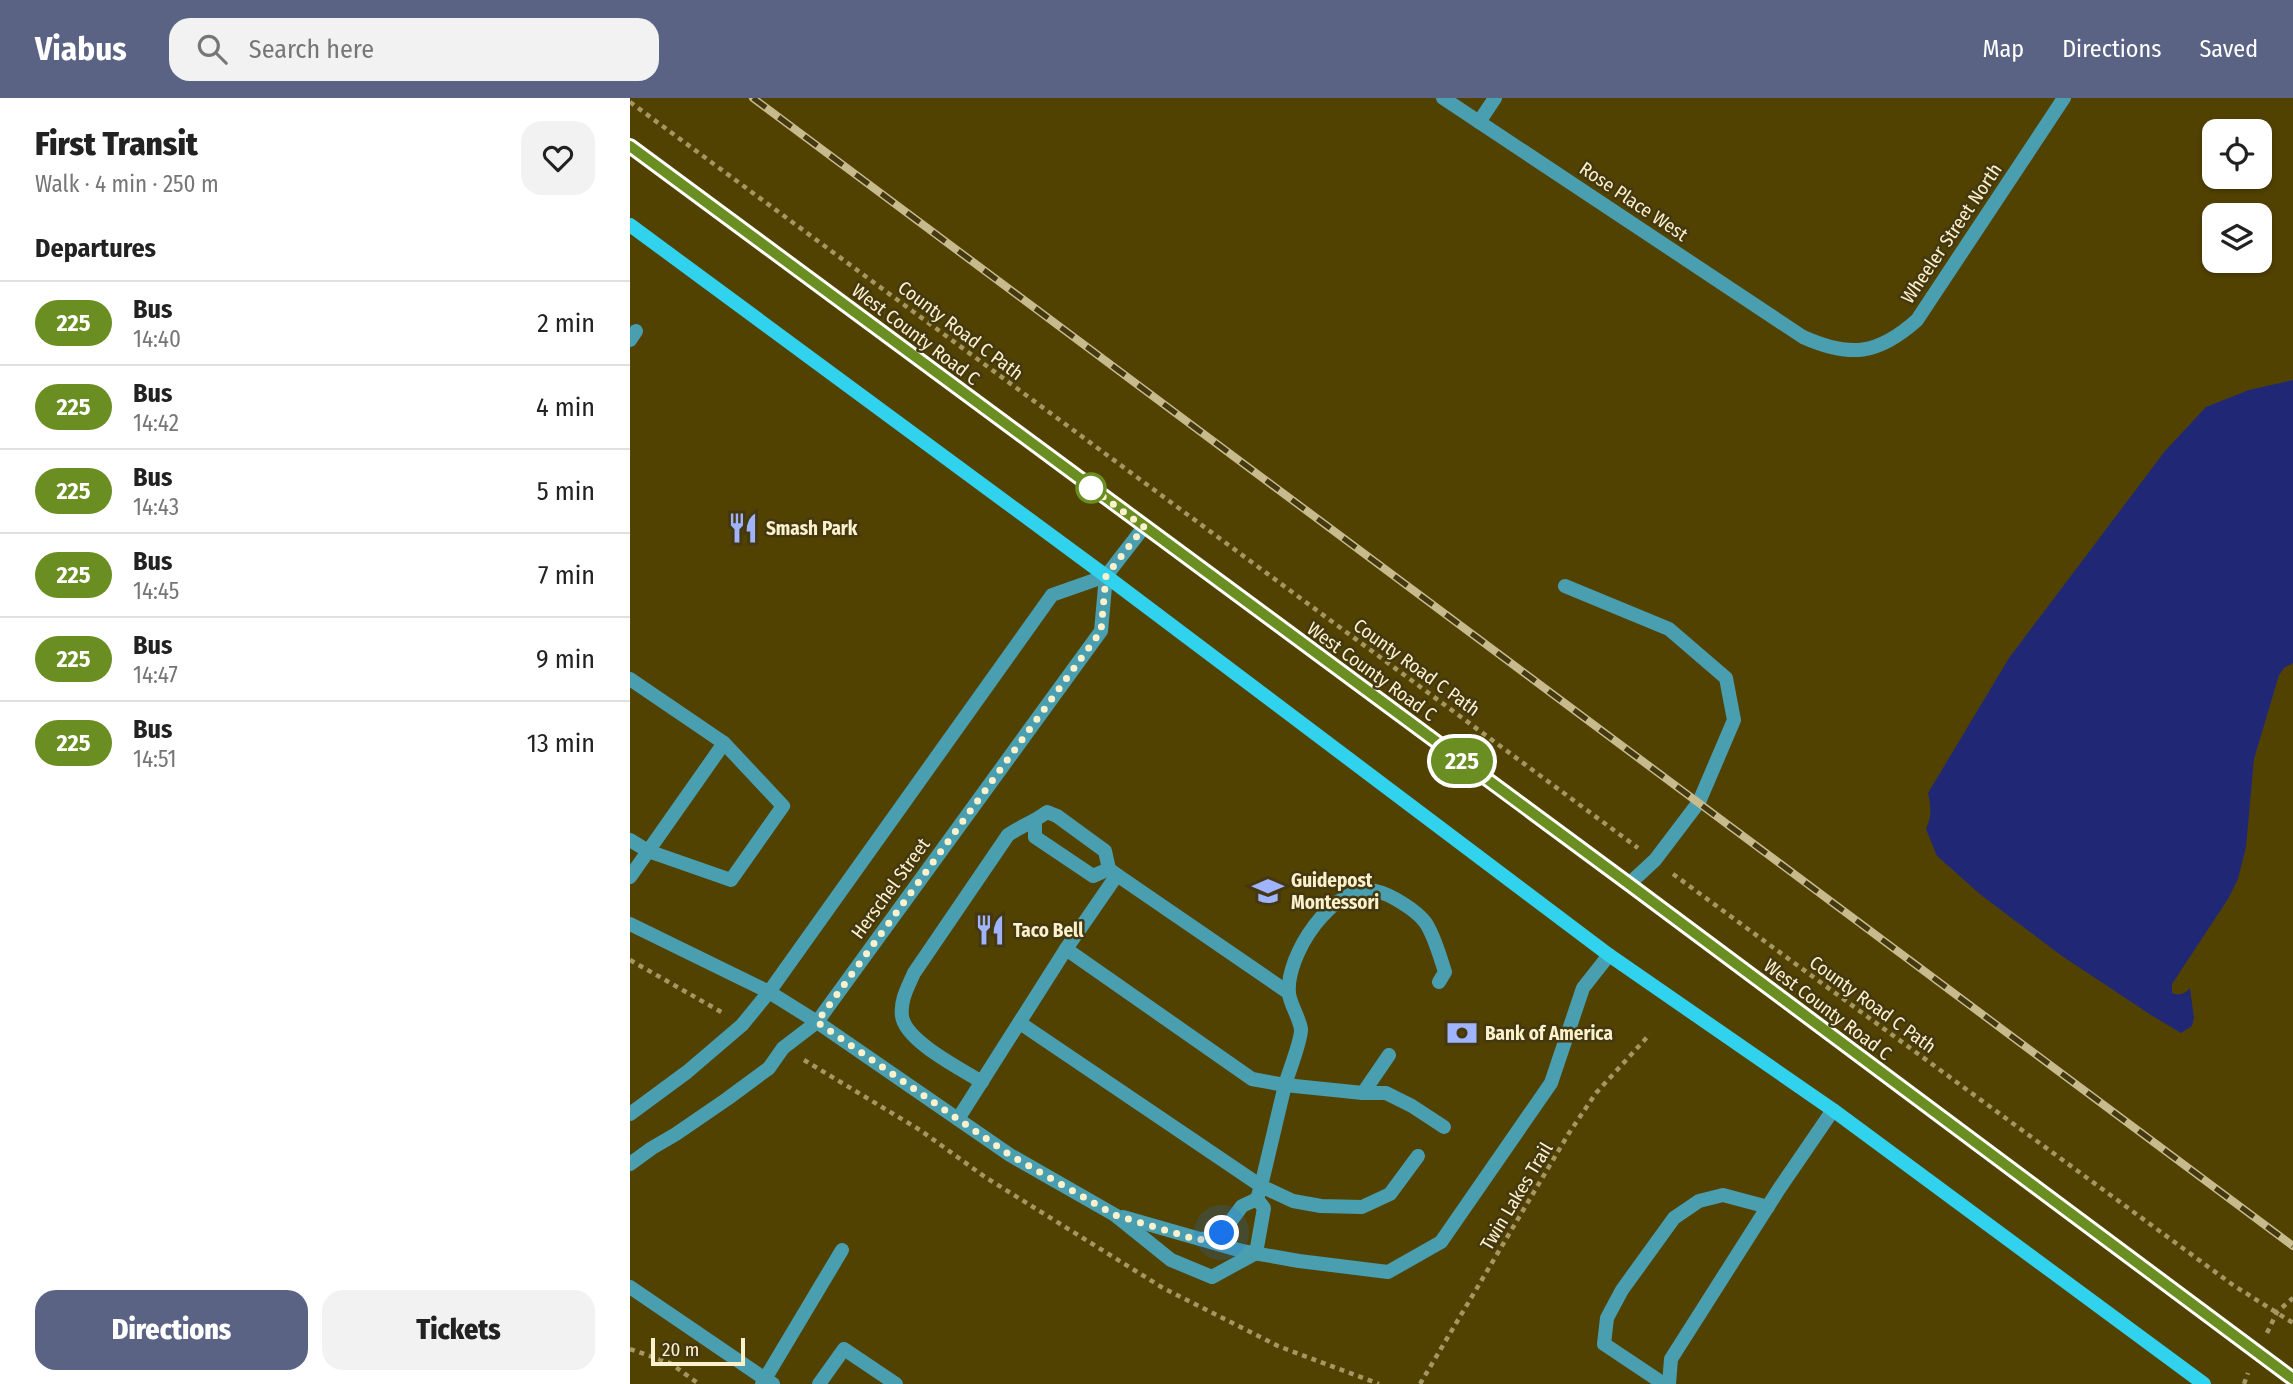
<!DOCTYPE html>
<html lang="en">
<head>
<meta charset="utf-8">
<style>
	:root { --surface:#fff; --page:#f2f2f2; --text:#222; --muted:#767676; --line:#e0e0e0; --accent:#5b6385 }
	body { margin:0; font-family:"Fira Sans Condensed",sans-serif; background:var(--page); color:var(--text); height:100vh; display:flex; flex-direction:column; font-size:26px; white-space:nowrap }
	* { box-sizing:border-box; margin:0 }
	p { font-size:23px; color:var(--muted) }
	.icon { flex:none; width:38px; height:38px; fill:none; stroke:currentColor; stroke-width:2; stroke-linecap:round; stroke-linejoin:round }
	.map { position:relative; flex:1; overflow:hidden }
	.drawer { display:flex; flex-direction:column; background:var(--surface); width:630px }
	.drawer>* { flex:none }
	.badge { padding:0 14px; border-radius:23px; font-size:24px; line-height:46px }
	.fabs { position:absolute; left:1572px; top:21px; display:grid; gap:14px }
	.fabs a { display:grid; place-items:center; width:70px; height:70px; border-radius:14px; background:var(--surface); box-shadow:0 2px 5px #0004; font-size:35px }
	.scale { position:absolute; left:21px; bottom:18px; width:94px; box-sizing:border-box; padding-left:7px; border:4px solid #fcf1cd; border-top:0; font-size:19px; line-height:24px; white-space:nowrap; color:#fcf1cd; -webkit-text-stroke:5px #443810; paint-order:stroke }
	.you { position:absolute; width:35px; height:35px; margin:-18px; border:5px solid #fff; border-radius:50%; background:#1a73e8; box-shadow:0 0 0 10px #1a73e833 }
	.map>.badge { position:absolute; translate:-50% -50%; box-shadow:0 0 0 4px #fff }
	h2 { padding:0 35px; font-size:26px; line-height:63px }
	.round { display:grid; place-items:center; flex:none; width:74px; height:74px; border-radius:21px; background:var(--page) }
	.overview { display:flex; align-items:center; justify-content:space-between; height:119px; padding:0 35px }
	h1 { font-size:33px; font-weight:800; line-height:52px }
	.primary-button { display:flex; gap:14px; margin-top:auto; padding:14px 35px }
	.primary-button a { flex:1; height:80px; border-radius:21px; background:var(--accent); color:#fff; font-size:28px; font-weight:800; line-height:80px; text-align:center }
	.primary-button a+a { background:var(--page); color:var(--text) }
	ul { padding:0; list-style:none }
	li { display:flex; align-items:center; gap:21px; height:84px; padding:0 35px; border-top:2px solid var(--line) }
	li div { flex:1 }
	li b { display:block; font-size:26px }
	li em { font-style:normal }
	li .badge { min-width:77px; font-weight:700; text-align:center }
	header { display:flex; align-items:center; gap:42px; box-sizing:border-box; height:98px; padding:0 35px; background:var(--accent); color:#fff }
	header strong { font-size:33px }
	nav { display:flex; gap:38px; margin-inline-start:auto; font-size:24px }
	.search { width:490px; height:63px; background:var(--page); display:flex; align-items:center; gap:18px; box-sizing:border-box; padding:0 24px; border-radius:21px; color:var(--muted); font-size:26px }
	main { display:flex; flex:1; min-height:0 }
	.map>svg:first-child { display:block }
</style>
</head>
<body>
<header>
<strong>Viabus</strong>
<div class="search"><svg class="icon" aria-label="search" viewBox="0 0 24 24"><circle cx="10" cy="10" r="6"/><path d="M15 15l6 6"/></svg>Search here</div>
<nav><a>Map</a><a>Directions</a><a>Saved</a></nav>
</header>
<main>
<section class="drawer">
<div class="overview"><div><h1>First Transit</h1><p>Walk · 4 min · 250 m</p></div><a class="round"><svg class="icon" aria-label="heart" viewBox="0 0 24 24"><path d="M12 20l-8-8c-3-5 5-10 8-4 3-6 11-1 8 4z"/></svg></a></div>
<h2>Departures</h2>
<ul>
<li><span class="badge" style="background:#6b8e23;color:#fff">225</span><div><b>Bus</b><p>14:40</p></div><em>2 min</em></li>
<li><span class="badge" style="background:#6b8e23;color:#fff">225</span><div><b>Bus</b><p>14:42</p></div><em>4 min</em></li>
<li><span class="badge" style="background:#6b8e23;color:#fff">225</span><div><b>Bus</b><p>14:43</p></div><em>5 min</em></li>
<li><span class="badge" style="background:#6b8e23;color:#fff">225</span><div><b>Bus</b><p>14:45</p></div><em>7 min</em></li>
<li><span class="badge" style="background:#6b8e23;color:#fff">225</span><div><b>Bus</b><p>14:47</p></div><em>9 min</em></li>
<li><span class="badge" style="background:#6b8e23;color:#fff">225</span><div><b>Bus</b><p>14:51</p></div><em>13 min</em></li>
</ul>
<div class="primary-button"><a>Directions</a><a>Tickets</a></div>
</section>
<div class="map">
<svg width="1663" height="1286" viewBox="0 0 1663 1286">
	<rect width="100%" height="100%" fill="#524202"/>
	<!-- water -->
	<path fill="#202875" d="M1663 282V565L1654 570 1649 577 1624 661 1616 749 1608 781 1598 801 1542 886V895C1549 898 1555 896 1560 890L1564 920 1562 928 1551 935 1521 917 1432 858 1351 797 1307 758 1296 731C1302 718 1301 709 1298 695L1379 560 1535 353 1576 309 1619 292Z"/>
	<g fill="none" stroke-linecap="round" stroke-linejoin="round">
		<!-- path -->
		<g stroke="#a49764" stroke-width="4.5" stroke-dasharray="5 5" stroke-linecap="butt">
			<polyline points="0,4 1008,750"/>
			<polyline points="1043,776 1603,1187 1663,1225"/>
			<polyline points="0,862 93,915"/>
			<polyline points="174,962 290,1032 355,1079 533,1190 648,1248 749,1286"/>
			<polyline points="1637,1235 1647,1214 1663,1200"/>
			<polyline points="0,1251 40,1265 69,1286"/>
			<polyline points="790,1286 939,1035 966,995 1020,936"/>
			<polyline points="1614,1286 1618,1275"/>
		</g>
		<!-- lane -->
		<g stroke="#499fb0" stroke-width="14">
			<polyline points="0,242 6,233"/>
			<polyline points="935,488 1039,531 1096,580 1104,622 1069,704 1025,762 999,786"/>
			<polyline points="0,581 94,645 0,779"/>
			<polyline points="0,742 18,753 101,782 153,708 94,645"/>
			<polyline points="487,777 659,895"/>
			<path d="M436 851 622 981 655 987C658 976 672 941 671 931 669 919 661 908 659 896 655 858 703 784 746 793 760 796 786 812 795 824 804 836 810 859 815 874L809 884"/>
			<polyline points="390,925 631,1088 655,987 733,995 759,957"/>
			<path d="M352 984C331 971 275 943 272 918 270 902 278 889 284 875L378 737C391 728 404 724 417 714L427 718 475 753 479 771 463 778 405 739V723"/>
			<polyline points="733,995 756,995 782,1008 814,1029"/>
			<polyline points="328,1021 436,851 487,777 479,771"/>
			<polyline points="627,1101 631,1088 663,1103 691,1108 732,1109 760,1096 788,1058"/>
			<polyline points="570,1141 583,1140 592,1135 612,1108 627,1101 634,1110 626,1155"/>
			<polyline points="0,1189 135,1281 132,1286"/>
			<polyline points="143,1286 135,1281 212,1152"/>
			<polyline points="189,1286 214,1251 266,1286"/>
			<polyline points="1034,1286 974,1246 977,1220 992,1192 1044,1120 1069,1103 1093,1097 1138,1109"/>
			<polyline points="1039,1286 1041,1261 1149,1091 1203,1012"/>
		</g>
		<!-- street -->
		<g stroke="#499fb0" stroke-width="14">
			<path d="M813 0 1173 239C1220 260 1248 257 1287 222L1434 0"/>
			<polyline points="849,24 865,0"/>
			<polyline points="0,826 139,894 187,924 380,1057 485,1117 541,1162 582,1179 626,1155"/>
			<polyline points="0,1016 57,974 112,927 139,894 422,497 476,478 514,429"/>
			<polyline points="0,1066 22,1050 46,1036 97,1001 139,970 153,950 187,924 471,533 476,478"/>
			<polyline points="493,1119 612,1153 669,1163 758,1174 811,1144 921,985 953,890 979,857"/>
		</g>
		<!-- secondary -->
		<g stroke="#31d2ed" stroke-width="14">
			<polyline points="0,48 999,786 1663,1281"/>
			<polyline points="0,127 476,478 979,857 1203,1012 1574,1286"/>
		</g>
		<!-- rail casing -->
		<g stroke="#c7bb8e" stroke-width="8">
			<polyline id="rail" points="123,0 1663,1148"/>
		</g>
		<!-- rail -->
		<use href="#rail" stroke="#443810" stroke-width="5" stroke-dasharray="16" stroke-linecap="butt"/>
	</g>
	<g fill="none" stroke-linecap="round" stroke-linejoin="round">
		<!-- line casing -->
		<g stroke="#fff" stroke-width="16">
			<polyline id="line" points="0,48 999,786 1663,1281"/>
		</g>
		<!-- line -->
		<use href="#line" stroke="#6b8e23" stroke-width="10"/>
		<!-- walk -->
		<polyline stroke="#fcf1cd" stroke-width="7" stroke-dasharray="0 12.6" points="461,390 452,383 514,429 476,478 471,533 187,924 380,1057 485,1117 568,1142 583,1140 592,1135"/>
	</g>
	<!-- icons -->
	<defs>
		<g id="restaurant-bare" transform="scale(2.415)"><path d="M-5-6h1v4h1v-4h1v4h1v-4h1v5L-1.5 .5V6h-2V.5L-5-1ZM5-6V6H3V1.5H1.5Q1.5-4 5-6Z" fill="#a0b3fd" stroke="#443810" stroke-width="2.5" paint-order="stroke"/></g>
		<g id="school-bare" transform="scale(2.415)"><path d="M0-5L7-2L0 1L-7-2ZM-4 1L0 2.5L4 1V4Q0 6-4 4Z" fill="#a0b3fd" stroke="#443810" stroke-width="2.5" paint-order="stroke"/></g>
		<g id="bank-bare" transform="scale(2.415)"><path d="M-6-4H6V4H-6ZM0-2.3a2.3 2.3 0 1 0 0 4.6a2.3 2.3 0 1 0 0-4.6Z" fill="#a0b3fd" stroke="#443810" stroke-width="2.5" paint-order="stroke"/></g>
	</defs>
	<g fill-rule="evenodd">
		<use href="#restaurant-bare" x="113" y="430"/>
		<use href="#school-bare" x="638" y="793"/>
		<use href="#restaurant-bare" x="360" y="832"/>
		<use href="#bank-bare" x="832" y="935"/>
	</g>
	<!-- markers -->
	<circle fill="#fff" stroke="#6b8e23" stroke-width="3.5" cx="461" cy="390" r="14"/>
	<g text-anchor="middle" stroke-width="5" stroke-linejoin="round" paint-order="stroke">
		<!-- street labels -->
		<g font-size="19" fill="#fcf1cd" stroke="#443810">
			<text transform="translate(1004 103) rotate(34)" y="7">Rose Place West</text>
			<text transform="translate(1321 135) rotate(-56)" y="7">Wheeler Street North</text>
			<text transform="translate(331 232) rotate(37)" y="7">County Road C Path</text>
			<text transform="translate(286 236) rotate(37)" y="7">West County Road C</text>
			<text transform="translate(787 569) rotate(36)" y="7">County Road C Path</text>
			<text transform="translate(742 573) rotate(36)" y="7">West County Road C</text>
			<text transform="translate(260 790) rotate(-54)" y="7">Herschel Street</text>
			<text transform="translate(1243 906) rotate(36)" y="7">County Road C Path</text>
			<text transform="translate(1198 911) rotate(37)" y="7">West County Road C</text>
			<text transform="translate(886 1098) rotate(-59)" y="7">Twin Lakes Trail</text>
		</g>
		<!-- poi labels -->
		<g font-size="19" font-weight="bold" fill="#fcf1cd" stroke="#443810" text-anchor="start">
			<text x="136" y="437">Smash Park</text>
			<text x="661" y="789">Guidepost<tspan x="661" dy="22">Montessori</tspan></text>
			<text x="383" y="839">Taco Bell</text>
			<text x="855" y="942">Bank of America</text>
		</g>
	</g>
</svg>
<div class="fabs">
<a><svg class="icon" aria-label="locate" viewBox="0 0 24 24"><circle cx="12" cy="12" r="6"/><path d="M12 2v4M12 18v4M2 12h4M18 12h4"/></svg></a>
<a><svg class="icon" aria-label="layers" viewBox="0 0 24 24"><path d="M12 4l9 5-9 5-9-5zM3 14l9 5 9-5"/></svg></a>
</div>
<div class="scale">20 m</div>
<div class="you" style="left:592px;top:1135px"></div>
<b class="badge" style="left:832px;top:663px;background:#6b8e23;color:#fff">225</b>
</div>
</main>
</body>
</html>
